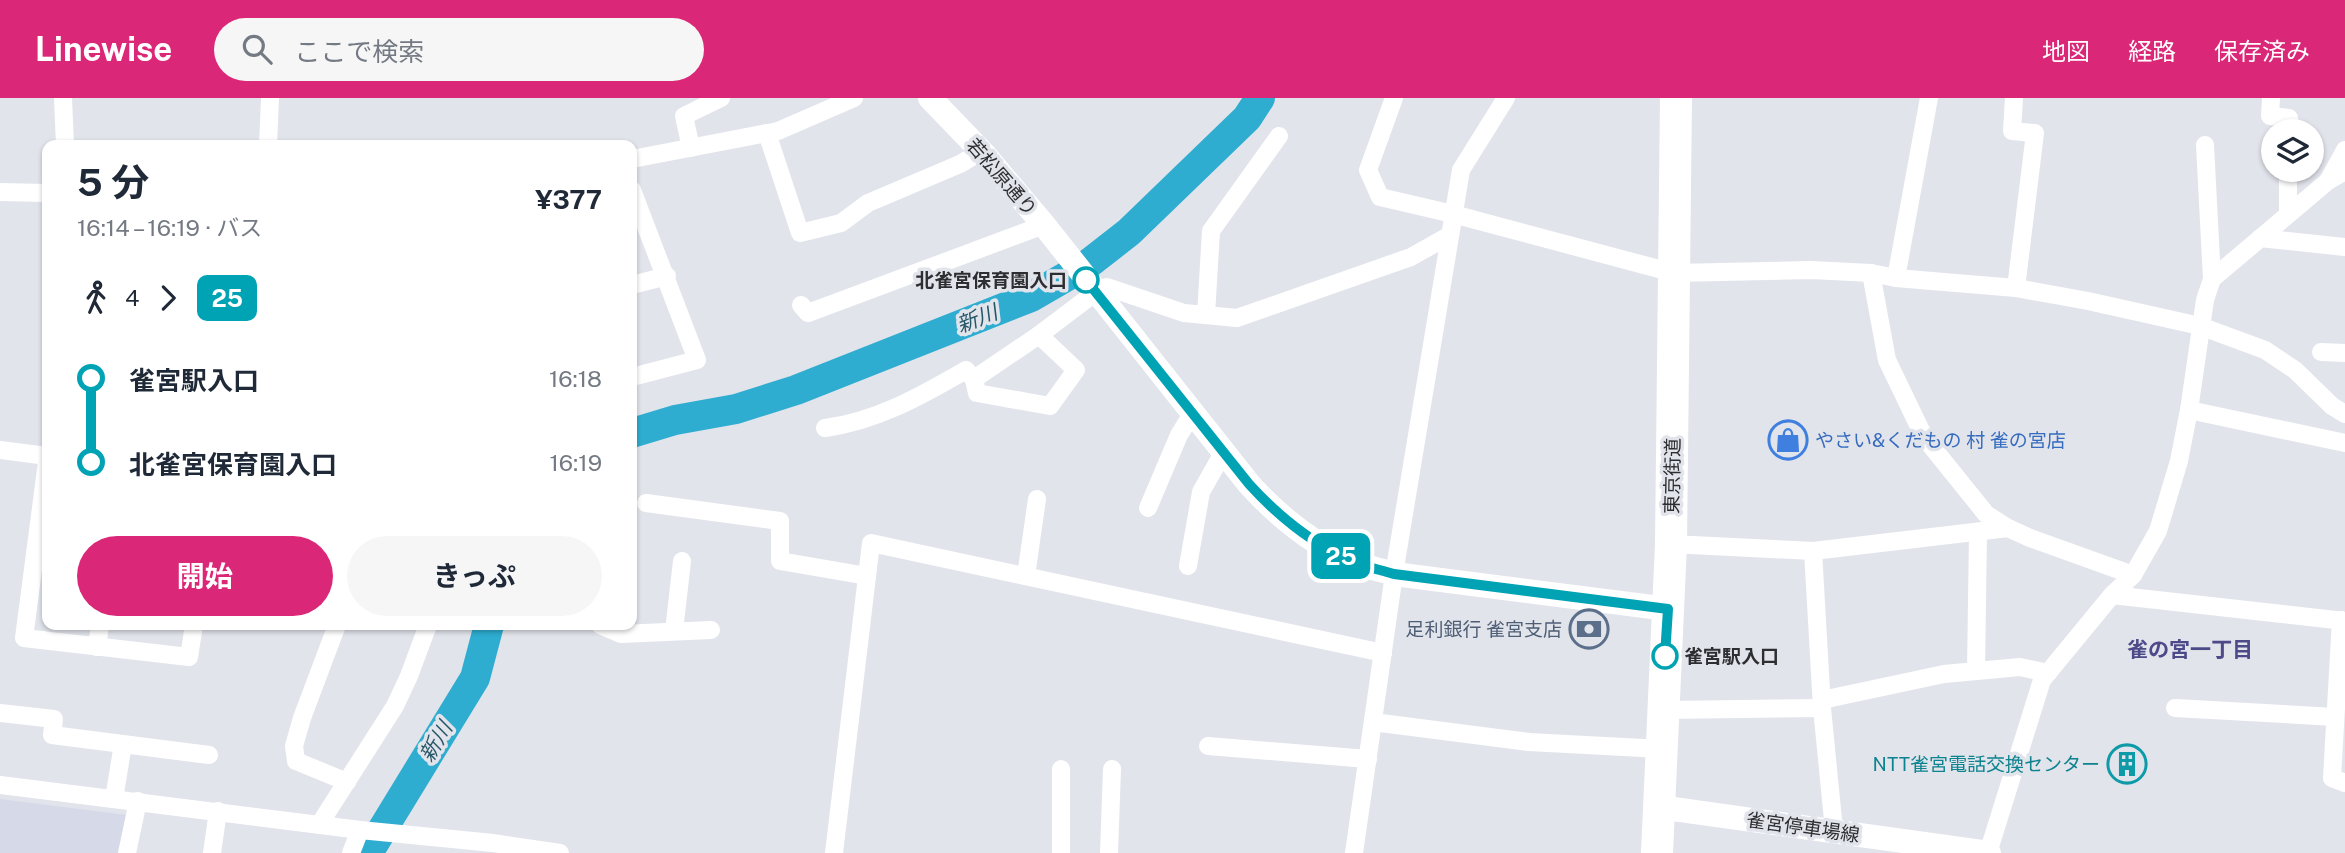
<!DOCTYPE html>
<html lang="ja">
<head>
<meta charset="utf-8">
<style>
	:root { --surface:#fff; --page:#f6f6f7; --text:#1f2937; --muted:#747a83; --accent:#db2777 }
	body { margin:0; font-family:"Public Sans","Noto Sans JP",sans-serif; background:var(--page); color:var(--text); height:100vh; display:flex; flex-direction:column; font-size:26px; white-space:nowrap }
	* { box-sizing:border-box; margin:0 }
	p { font-size:23px; color:var(--muted) }
	.icon { flex:none; width:38px; height:38px; fill:none; stroke:currentColor; stroke-width:2; stroke-linecap:round; stroke-linejoin:round }
	.map { position:relative; flex:1; overflow:hidden }
	.panel { position:absolute; left:42px; top:42px; width:595px; height:490px; display:flex; flex-direction:column; background:var(--surface); border-radius:14px; box-shadow:0 2px 5px #0004 }
	.panel>* { flex:none }
	.badge { padding:0 14px; border-radius:10px; font-size:24px; line-height:46px }
	.controls { position:absolute; left:2261px; top:21px; display:grid; gap:14px }
	.controls a { display:grid; place-items:center; width:63px; height:63px; border-radius:50%; background:var(--surface); box-shadow:0 2px 5px #0004; font-size:35px }
	.map>.badge { position:absolute; translate:-50% -50%; box-shadow:0 0 0 4px #fff }
	.legs { display:flex; align-items:center; gap:10px; height:77px; padding:0 35px; font-size:23px }
	.legs p { margin-inline-start:auto }
	.overview { display:flex; align-items:center; justify-content:space-between; height:119px; padding:0 35px }
	h1 { font-size:38px; font-weight:700; line-height:52px }
	.primary-button { display:flex; gap:14px; margin-top:auto; padding:14px 35px }
	.primary-button a { flex:1; height:80px; border-radius:42px; background:var(--accent); color:#fff; font-size:28px; font-weight:700; line-height:80px; text-align:center }
	.primary-button a+a { background:var(--page); color:var(--text) }
	ul { padding:0 35px; list-style:none }
	li { display:flex; align-items:center; gap:24px; height:84px; font-size:26px }
	li i { display:grid; place-items:center; width:10px; height:100%; margin:0 9px; background:currentColor }
	li i::after { content:''; width:18px; height:18px; margin:-9px; border:5px solid; border-radius:50%; background:var(--surface) }
	li p { margin-inline-start:auto }
	li:first-child i { background:linear-gradient(#0000 50%,currentColor 0) }
	li:last-child i { background:linear-gradient(currentColor 50%,#0000 0) }
	header { display:flex; align-items:center; gap:42px; box-sizing:border-box; height:98px; padding:0 35px; background:var(--accent); color:#fff }
	header strong { font-size:33px }
	nav { display:flex; gap:38px; margin-inline-start:auto; font-size:24px }
	.search { width:490px; height:63px; background:var(--page); display:flex; align-items:center; gap:18px; box-sizing:border-box; padding:0 24px; border-radius:38px; color:var(--muted); font-size:26px }
	.map>svg:first-child { display:block }
</style>
</head>
<body>
<header>
<strong>Linewise</strong>
<div class="search"><svg class="icon" aria-label="search" viewBox="0 0 24 24"><circle cx="10" cy="10" r="6"/><path d="M15 15l6 6"/></svg>ここで検索</div>
<nav><a>地図</a><a>経路</a><a>保存済み</a></nav>
</header>
<div class="map">
<svg width="2345" height="755" viewBox="0 0 2345 755">
	<rect width="100%" height="100%" fill="#e2e4ec"/>
	<!-- built -->
	<polygon fill="#d6d9e8" points="0,701 127,717 120,755 0,755"/>
	<g fill="none" stroke-linecap="round" stroke-linejoin="round">
		<!-- river -->
		<g stroke="#2eadd1" stroke-width="30">
			<polyline points="632,335 675,322 736,311 796,292 1031,199 1088,166 1129,134 1247,20 1260,0"/>
			<polyline points="368,755 475,580 489,527"/>
		</g>
		<!-- street -->
		<g stroke="#fff" stroke-width="18">
			<polyline points="63,0 65,47"/>
			<polyline points="1394,0 1368,72 1380,99 1453,116 1674,175 1811,172 1871,175 1896,180 2016,190 2088,203 2200,228 2265,252 2295,272 2332,308 2345,316"/>
			<polyline points="2014,0 2012,33 2035,35 2016,190"/>
			<polyline points="2271,0 2270,18 2289,20 2289,33"/>
			<polyline points="767,35 800,135 841,125 868,105 960,66 982,53"/>
			<polyline points="268,47 270,0"/>
			<polyline points="2205,47 2212,181"/>
			<polyline points="691,50 684,18 721,0"/>
			<polyline points="632,61 778,33 854,0"/>
			<polyline points="2328,83 2345,52"/>
			<polyline points="632,92 697,262 632,279"/>
			<polyline points="0,94 47,95"/>
			<polyline points="2288,116 2288,72"/>
			<polyline points="2260,140 2345,149"/>
			<polyline points="1871,175 1887,262 1924,339 1986,416 2008,430 2030,440 2133,477"/>
			<polyline points="1896,180 1929,0"/>
			<polyline points="632,187 667,178"/>
			<polyline points="801,207 808,215 1044,127"/>
			<polyline points="1206,217 1211,133 1279,38"/>
			<polyline points="2321,254 2345,255"/>
			<polyline points="974,281 977,295 1050,308 1076,272 1039,237"/>
			<polyline points="2189,312 2345,345"/>
			<path d="M825 330C877 323 921 298 966 272L974 281 1039 237 1096 194 1107 189 1184 215 1237 220 1411 159 1450 137"/>
			<polyline points="0,352 47,358"/>
			<polyline points="47,364 24,540 189,559 194,527"/>
			<polyline points="646,405 780,423 780,463 867,478"/>
			<polyline points="1148,410 1179,337 1192,316"/>
			<polyline points="1671,446 1813,453 2008,430"/>
			<polyline points="1813,453 1822,610 1834,732"/>
			<polyline points="1188,468 1201,394 1223,355"/>
			<polyline points="1026,478 1037,401"/>
			<polyline points="2112,497 2345,523"/>
			<polyline points="2341,522 2332,680 2345,685"/>
			<polyline points="337,527 302,620 294,648 296,663 347,684"/>
			<polyline points="600,527 621,536 711,532"/>
			<polyline points="674,533 682,463"/>
			<polyline points="97,549 100,527"/>
			<polyline points="1976,573 1978,434"/>
			<polyline points="1822,602 1944,576 2020,569 2048,575"/>
			<polyline points="2175,610 2335,619"/>
			<polyline points="1662,612 1822,610"/>
			<polyline points="0,615 54,621 52,637 209,657"/>
			<polyline points="1373,624 1529,644 1662,651"/>
			<polyline points="1208,648 1368,661"/>
			<polyline points="1061,671 1061,755"/>
			<polyline points="0,687 360,732 493,745 560,755"/>
			<polyline points="114,701 123,646"/>
			<polyline points="319,727 395,608 409,578 428,527"/>
			<polyline points="127,755 138,703"/>
			<polyline points="212,755 218,713"/>
			<polyline points="351,755 360,732"/>
			<polyline points="834,755 871,445 1383,555"/>
			<polyline points="1109,755 1112,671"/>
			<polyline points="1354,755 1394,476 1461,72 1506,0"/>
			<polyline points="1988,755 2042,582 2112,497 2133,477 2158,433 2179,363 2189,312 2205,202 2212,181 2328,83 2345,73"/>
		</g>
		<!-- secondary -->
		<g stroke="#fff" stroke-width="24">
			<path d="M930 0 984 56 1044 127 1249 386C1278 418 1312 446 1353 464 1366 469 1381 472 1394 476L1668 511"/>
			<polyline points="1659,709 1989,755"/>
		</g>
		<!-- highway -->
		<polyline stroke="#fff" stroke-width="32" points="1657,755 1671,446 1676,0"/>
	</g>
	<g fill="none" stroke-linecap="round" stroke-linejoin="round">
		<!-- line-1 casing -->
		<g stroke="#fff" stroke-width="16">
			<path id="line-1" d="M1086 182 1249 386C1278 418 1313 446 1353 464 1366 469 1381 472 1394 476L1668 511 1665 558"/>
		</g>
		<!-- line-1 -->
		<use href="#line-1" stroke="#00a3b4" stroke-width="10"/>
	</g>
	<!-- icons -->
	<defs>
		<g id="shop-ring" transform="scale(2.0125)"><circle r="9.5" fill="#e2e4ec" stroke="#3f7fe0" stroke-width="1.5"/><path d="M-5-2.5h2.3a2.7 3.5 0 0 1 5.4 0H5L5.5 6h-11ZM-1.5-2.5h3a1.5 2.3 0 0 0-3 0Z" fill="#3f7fe0"/></g>
		<g id="bank-ring" transform="scale(2.0125)"><circle r="9.5" fill="#e2e4ec" stroke="#5c6f8a" stroke-width="1.5"/><path d="M-6-4H6V4H-6ZM0-2.3a2.3 2.3 0 1 0 0 4.6a2.3 2.3 0 1 0 0-4.6Z" fill="#5c6f8a"/></g>
		<g id="building-ring" transform="scale(2.0125)"><circle r="9.5" fill="#e2e4ec" stroke="#0f9aa8" stroke-width="1.5"/><path d="M-4-6H4V6H1V3H-1V6H-4ZM-2.5-4.3h1.7v1.8h-1.7ZM.8-4.3h1.7v1.8H.8ZM-2.5-1h1.7V.8h-1.7ZM.8-1h1.7V.8H.8Z" fill="#0f9aa8"/></g>
	</defs>
	<g fill-rule="evenodd">
		<use href="#shop-ring" x="1788" y="342"/>
		<use href="#bank-ring" x="1589" y="531"/>
		<use href="#building-ring" x="2127" y="666"/>
	</g>
	<!-- markers -->
	<g fill="#fff" stroke="#00a3b4" stroke-width="3.5">
		<circle cx="1086" cy="182" r="12"/>
		<circle cx="1665" cy="558" r="12"/>
	</g>
	<g text-anchor="middle" stroke-width="7" stroke-linejoin="round" paint-order="stroke">
		<!-- street labels -->
		<g font-size="19" fill="#2d2e31" stroke="#e2e4ec">
			<text transform="translate(1002 79) rotate(49)" y="7">若松原通り</text>
			<text transform="translate(1672 378) rotate(-89)" y="7">東京街道</text>
			<text transform="translate(1803 729) rotate(8)" y="7">雀宮停車場線</text>
		</g>
		<!-- stop labels -->
		<g font-size="19" font-weight="bold" fill="#2d2e31" stroke="#e2e4ec" text-anchor="end">
			<text x="1067" y="189">北雀宮保育園入口</text>
			<text x="1684" y="565" text-anchor="start">雀宮駅入口</text>
		</g>
		<!-- shop labels -->
		<g font-size="19" fill="#366cbe" stroke="#e2e4ec" text-anchor="start">
			<text x="1815" y="349">やさい&amp;くだもの 村 雀の宮店</text>
		</g>
		<!-- service labels -->
		<g font-size="19" fill="#4e5e75" stroke="#e2e4ec" text-anchor="end">
			<text x="1562" y="538">足利銀行 雀宮支店</text>
		</g>
		<!-- culture labels -->
		<g font-size="19" fill="#0d838f" stroke="#e2e4ec" text-anchor="end">
			<text x="2100" y="673">NTT雀宮電話交換センター</text>
		</g>
		<!-- water labels -->
		<g font-size="21" font-style="italic" fill="#265767" stroke="#e2e4ec">
			<text transform="translate(977 221) rotate(-21)" y="7">新川</text>
			<text transform="translate(436 644) rotate(-59)" y="7">新川</text>
		</g>
		<!-- neighbourhood labels -->
		<g font-size="21" font-weight="bold" fill="#4c4a88" stroke="#e2e4ec">
			<text x="2190" y="559">雀の宮一丁目</text>
		</g>
	</g>
</svg>
<div class="controls">
<a><svg class="icon" aria-label="layers" viewBox="0 0 24 24"><path d="M12 4l9 5-9 5-9-5zM3 14l9 5 9-5"/></svg></a>
</div>
<b class="badge" style="left:1341px;top:458px;background:#00a3b4;color:#fff">25</b>
<section class="panel">
<div class="overview"><div><h1>5 分</h1><p>16:14 – 16:19 · バス</p></div><b>¥377</b></div>
<div class="legs"><svg class="icon" aria-label="walk" viewBox="0 0 24 24"><circle cx="13" cy="4" r="2"/><path d="M13 8l-2 6 4 7M11 14l-3 7M7 12l3-4h3l4 4"/></svg>4<svg class="icon" aria-label="forward" viewBox="0 0 24 24"><path d="M9 5l7 7-7 7"/></svg><b class="badge" style="background:#00a3b4;color:#fff">25</b></div>
<ul>
<li><i style="color:#00a3b4"></i><b>雀宮駅入口</b><p>16:18</p></li>
<li><i style="color:#00a3b4"></i><b>北雀宮保育園入口</b><p>16:19</p></li>
</ul>
<div class="primary-button"><a>開始</a><a>きっぷ</a></div>
</section>
</div>
</body>
</html>
